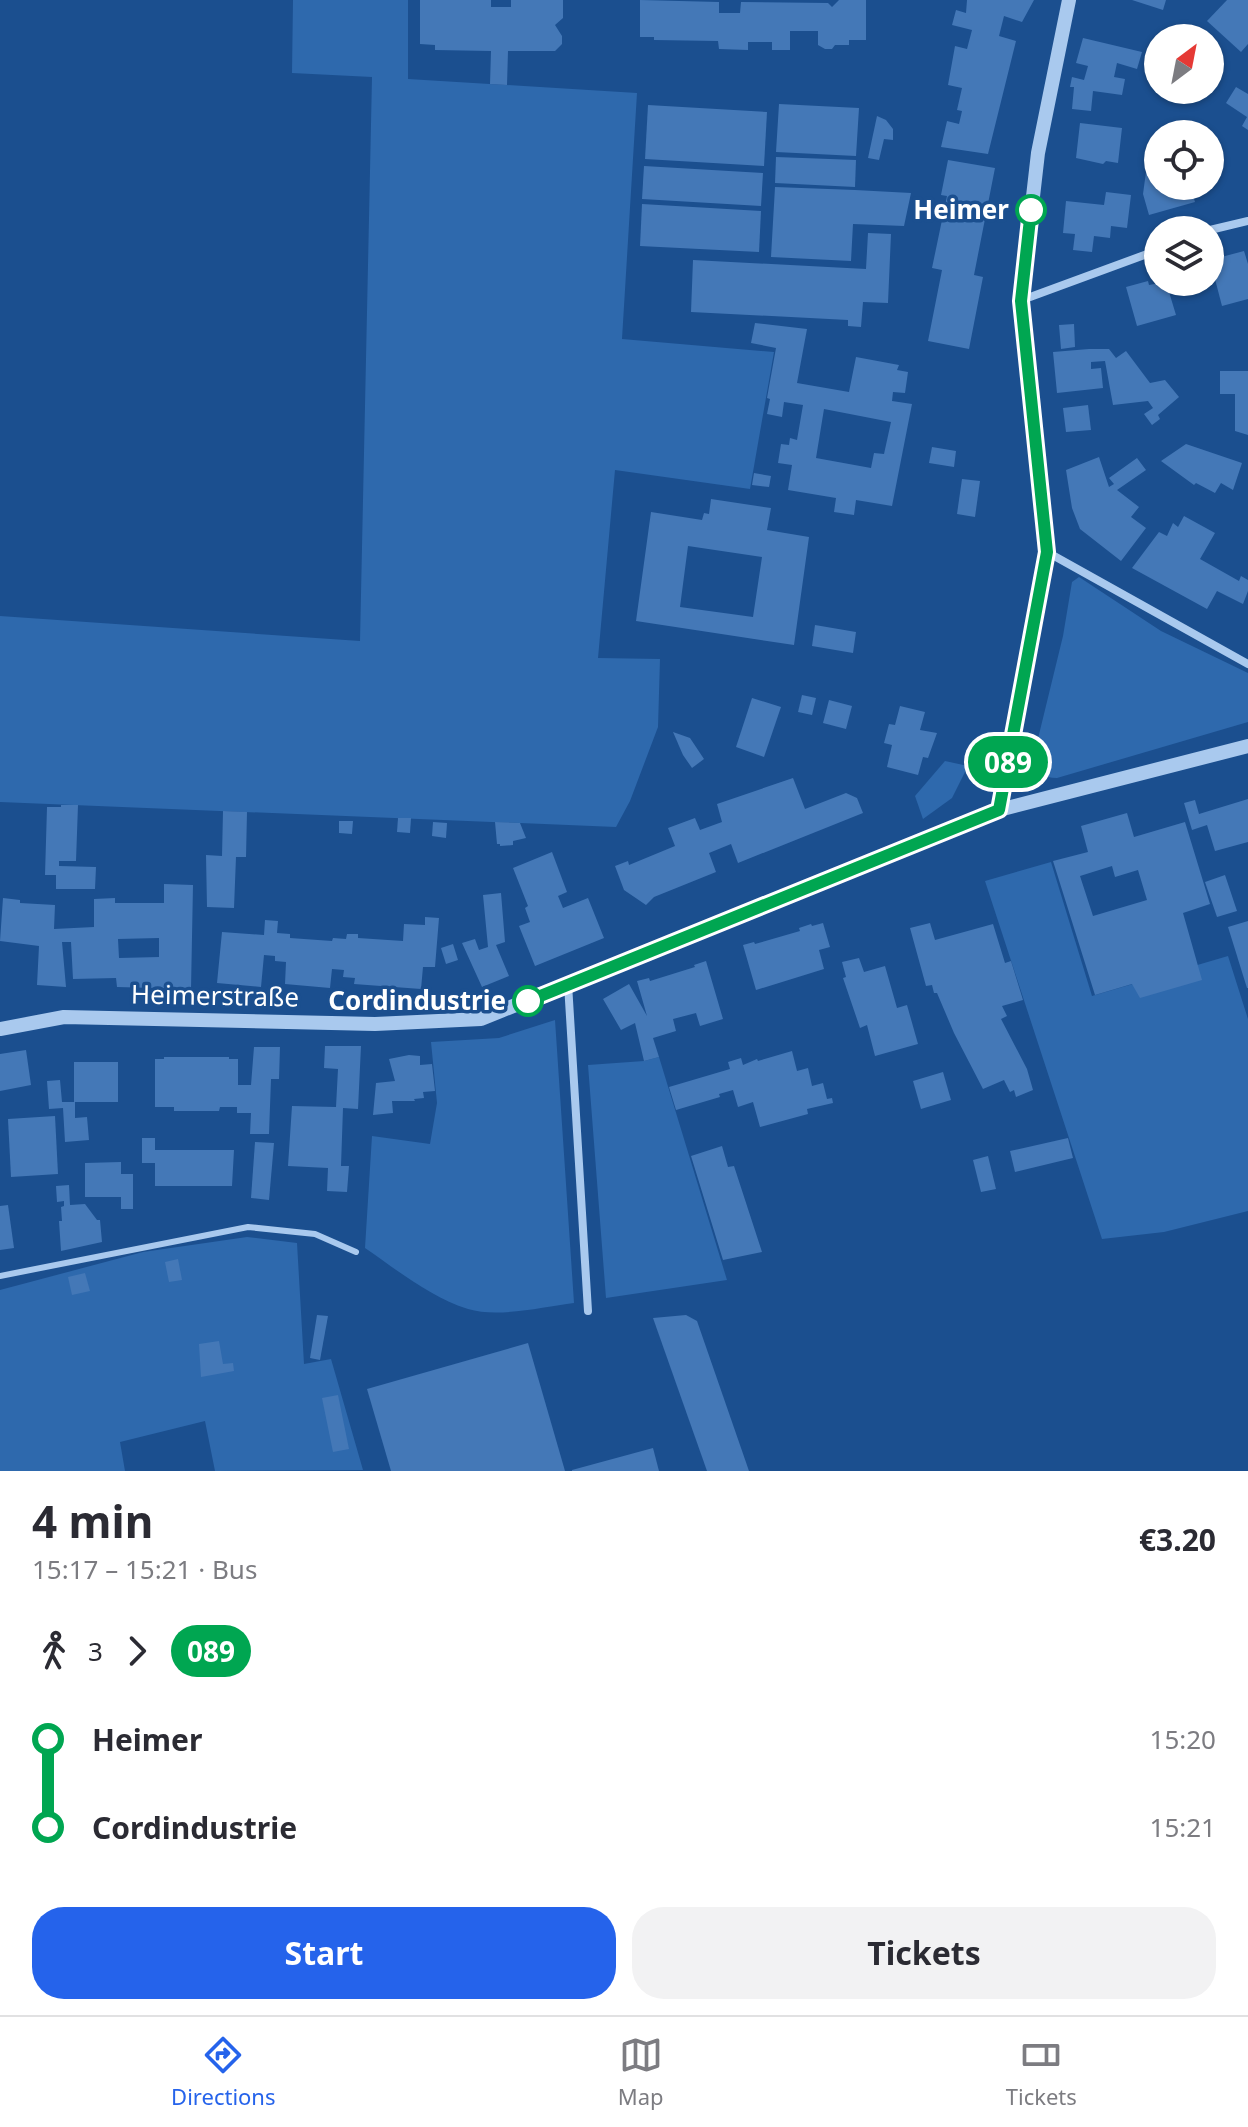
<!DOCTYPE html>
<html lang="en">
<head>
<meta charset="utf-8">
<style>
	:root { --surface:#fff; --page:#f2f2f3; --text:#2b2b33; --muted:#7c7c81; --line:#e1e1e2; --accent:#2563eb }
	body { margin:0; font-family:"Noto Sans",sans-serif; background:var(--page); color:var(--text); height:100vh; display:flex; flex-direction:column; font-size:30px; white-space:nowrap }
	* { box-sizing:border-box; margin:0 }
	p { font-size:26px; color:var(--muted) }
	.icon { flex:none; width:44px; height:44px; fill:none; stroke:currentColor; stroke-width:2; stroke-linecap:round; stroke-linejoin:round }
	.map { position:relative; height:1471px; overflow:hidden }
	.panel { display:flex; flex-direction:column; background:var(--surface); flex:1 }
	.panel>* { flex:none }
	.badge { padding:0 16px; border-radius:26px; font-size:28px; line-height:52px }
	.needle { width:52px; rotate:32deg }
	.fabs { position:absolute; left:1144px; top:24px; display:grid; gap:16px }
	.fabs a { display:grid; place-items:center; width:80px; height:80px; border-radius:50%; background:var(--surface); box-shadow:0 2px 6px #0004; font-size:40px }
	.map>.badge { position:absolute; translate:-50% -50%; box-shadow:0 0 0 4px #fff }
	.legs { display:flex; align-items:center; gap:12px; height:88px; padding:0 32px; font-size:26px }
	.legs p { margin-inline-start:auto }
	.head { display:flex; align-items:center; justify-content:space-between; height:136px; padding:0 32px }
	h1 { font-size:44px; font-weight:700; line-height:60px }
	.button { display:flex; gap:16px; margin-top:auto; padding:16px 32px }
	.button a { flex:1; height:92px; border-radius:32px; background:var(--accent); color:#fff; font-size:32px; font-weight:700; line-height:92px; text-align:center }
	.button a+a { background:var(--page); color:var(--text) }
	ul { padding:0 32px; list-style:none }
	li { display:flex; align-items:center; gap:28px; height:88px; font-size:30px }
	li i { display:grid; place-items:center; width:12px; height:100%; margin:0 10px; background:currentColor }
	li i::after { content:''; width:20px; height:20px; margin:-10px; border:6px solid; border-radius:50%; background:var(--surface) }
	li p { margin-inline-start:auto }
	li:first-child i { background:linear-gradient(#0000 50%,currentColor 0) }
	li:last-child i { background:linear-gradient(currentColor 50%,#0000 0) }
	.tab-bar { display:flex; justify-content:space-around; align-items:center; height:112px; border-top:2px solid var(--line); background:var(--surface); font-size:22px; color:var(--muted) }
	.tab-bar a { display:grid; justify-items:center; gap:4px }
	.tab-bar .on { color:var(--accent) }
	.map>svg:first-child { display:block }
</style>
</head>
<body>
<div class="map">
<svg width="1248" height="1471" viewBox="0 0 1248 1471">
	<rect width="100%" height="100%" fill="#1b4f8f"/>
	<!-- green -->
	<g fill="#2e69ad">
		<polygon points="293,0 408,0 408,79 637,93 622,339 774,352 750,489 615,470 598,658 660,659 658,727 630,801 616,827 0,802 0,616 360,641 372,77 292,73"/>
		<path d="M1079 577 1161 631 1248 673V722L1057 778C1041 778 1034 771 1034 755L1063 636 1072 582Z"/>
		<polygon points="945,761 968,766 952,798 923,819 915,796"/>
		<polygon points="1051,862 1092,996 1228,956 1248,1019 1248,1211 1164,1232 1102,1239 985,881"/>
		<path d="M555 1020 574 1303C543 1307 498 1318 468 1309 430 1297 397 1270 365 1248L372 1136 430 1144 437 1103 431 1042 499 1038Z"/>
		<polygon points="659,1057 727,1280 606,1298 588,1065 644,1061"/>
		<polygon points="247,1237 297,1243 304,1364 331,1359 363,1470 215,1471 205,1421 120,1442 125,1471 0,1471 0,1290 143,1252"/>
	</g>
	<!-- building -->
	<g fill="#4478b7" fill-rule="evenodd">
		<polygon points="420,0 491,0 491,7 511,7 511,0 563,0 563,18 555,25 562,36 562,44 555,51 508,51 507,85 490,84 491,51 435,50 435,45 420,44"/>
		<polygon points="640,0 719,2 719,13 740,13 741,2 828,3 832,7 839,0 866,0 866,40 849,40 849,45 835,45 832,49 825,49 818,45 818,31 790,31 790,50 772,50 772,42 748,42 748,50 719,49 718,41 654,40 654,37 640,37"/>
		<polygon points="967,0 1034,0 1022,22 1004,16 999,36 1016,41 988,154 941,147 947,121 959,124 962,111 957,110 962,88 948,85 955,46 967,49 972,30 952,25 956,10 966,13"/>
		<polygon points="1132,0 1166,0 1163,10"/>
		<polygon points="1227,0 1248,0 1248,44 1241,52 1207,21"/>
		<polygon points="1083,38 1142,52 1137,69 1117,63 1114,77 1125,79 1122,95 1093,91 1091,111 1072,109 1074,87 1070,87 1072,77 1084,80 1088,66 1076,63"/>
		<polygon points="1236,87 1248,94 1248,130 1242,126 1247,117 1226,103"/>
		<polygon points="779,104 859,108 856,156 776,152"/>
		<polygon points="648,105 767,112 764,166 645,159"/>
		<polygon points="877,116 886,120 893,129 893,140 884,139 879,160 868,158"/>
		<polygon points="1080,123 1122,128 1118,163 1106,161 1103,164 1076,158"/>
		<polygon points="776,157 856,160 855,187 775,183"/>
		<polygon points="948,160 995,168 974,275 983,277 969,349 928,341 942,270 932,268 947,196 941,195"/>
		<polygon points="644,166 763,173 761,206 642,199"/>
		<polygon points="1146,172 1158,173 1158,186 1200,186 1191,189 1195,202 1149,215 1143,194"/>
		<polygon points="775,187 855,190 911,193 904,226 853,224 851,261 771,257"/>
		<polygon points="1106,192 1131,195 1127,228 1111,226 1110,238 1094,236 1092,252 1073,250 1075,234 1063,233 1066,201 1104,205"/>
		<polygon points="642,204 761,211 759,252 640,246"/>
		<polygon points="868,233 891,234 888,303 863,302 861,327 848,326 848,320 691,312 693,260 866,269"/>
		<polygon points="1244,251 1248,264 1248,299 1222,306 1210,260"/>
		<polygon points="1148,281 1149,285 1166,282 1176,315 1137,326 1126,287"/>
		<path d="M755 323 807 329 797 383 849 392 856 357 899 365 897 370 908 372 905 393 893 392 892 401 912 404 892 506 856 500 854 515 834 512 836 498 788 490 792 465 778 463 781 444 789 445 790 438 797 440 803 405 784 402 782 417 767 414 770 399 767 398 776 348 751 343ZM824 409 891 422 884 454 874 453 871 468 816 458Z"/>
		<polygon points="1074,324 1075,347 1061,349 1059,325"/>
		<polygon points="1089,349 1109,349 1116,358 1126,351 1150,383 1165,380 1179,397 1158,415 1160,419 1152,425 1144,414 1153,408 1148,401 1113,405 1105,361 1091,362 1091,369 1101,368 1103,388 1057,393 1053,352"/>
		<polygon points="1220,371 1248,371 1248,435 1235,431 1235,394 1220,394"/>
		<polygon points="1088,405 1091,430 1066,432 1063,408"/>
		<polygon points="1186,444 1242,463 1233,490 1221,483 1215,493 1196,483 1194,485 1161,461"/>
		<polygon points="932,447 956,451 954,467 929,463"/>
		<polygon points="1099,457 1109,487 1114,484 1109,478 1137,458 1146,470 1117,490 1139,507 1131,517 1146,528 1121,561 1080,529 1072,508 1066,470"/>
		<polygon points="754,473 771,476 769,487 752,485"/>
		<polygon points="962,479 980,481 975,517 957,514"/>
		<path d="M711 499 771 508 767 530 809 537 794 645 636 621 651 512 702 520 704 513 709 514ZM688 546 762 557 753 617 680 607Z"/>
		<polygon points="1184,516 1215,533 1200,559 1239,581 1241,576 1248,580 1248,591 1243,604 1217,591 1207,609 1132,568 1159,532 1167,536 1173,523 1178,527"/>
		<polygon points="815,625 856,632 853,653 812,646"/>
		<polygon points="802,695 816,698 812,715 798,712"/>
		<polygon points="752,698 781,707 764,757 736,747"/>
		<polygon points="829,700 852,706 846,729 823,723"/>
		<polygon points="900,706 925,712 920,730 937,733 928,758 923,757 918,775 887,767 892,745 884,743 889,724 895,725"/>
		<polygon points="673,732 690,738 704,759 692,768 683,755"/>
		<polygon points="793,778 805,809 846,793 857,798 863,813 738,863 731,844 709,853 716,872 654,897 646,905 624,890 615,866 628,861 629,865 675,846 668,828 695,818 700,830 722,822 717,804"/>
		<polygon points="1248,799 1248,842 1215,851 1207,825 1192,830 1184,803 1195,800 1199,814"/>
		<polygon points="61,805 78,805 76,861 59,861 59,866 96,867 95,889 56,889 56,875 45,875 47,807 61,807"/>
		<polygon points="223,811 247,812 246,857 236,857 234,908 207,907 206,855 222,856"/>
		<path d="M1127 813 1134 837 1185 822 1210 904 1183 913 1202 980 1140 998 1132 984 1095 995 1053 861 1088 852 1081 826ZM1112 866 1115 877 1138 870 1147 900 1093 916 1080 876Z"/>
		<polygon points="398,818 411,818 410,833 397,832"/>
		<polygon points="339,821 353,821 352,834 339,833"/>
		<polygon points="433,822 447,823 446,838 432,836"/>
		<polygon points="495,822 520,823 526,838 513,841 513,845 500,846 500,844 497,844"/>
		<polygon points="552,852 567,892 558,896 563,908 588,898 604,938 535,966 519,926 530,922 525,908 528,906 513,868"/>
		<polygon points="1225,875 1237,911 1217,917 1205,882"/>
		<path d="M164 884 193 885 191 989 117 987 116 978 73 979 71 942H62L66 987 37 985 39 946 0 941 3 898 20 900V903L55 905 54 929 94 927V899L115 898V903H164ZM159 938V957L119 958 118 939Z"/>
		<polygon points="501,893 505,942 496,945 509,976 482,987 462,943 475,939 479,950 488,947 483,895"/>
		<polygon points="425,917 439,918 435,967 423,967 421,989 354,984 355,978 343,977 344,970 332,969 330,988 285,984 286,962 275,961 275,956 264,955 261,987 217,983 222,932 264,935 265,920 278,921 277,933 290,934 290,938 332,941 333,938 346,939 347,934 358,934 358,938 403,941 404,924 425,925"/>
		<polygon points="1248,921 1248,988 1247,988 1228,927"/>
		<polygon points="823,923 830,947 819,950 824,969 756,990 743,945 754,942 755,944 800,931 799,928 811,924 812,926"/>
		<polygon points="930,923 935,940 993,924 1005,963 1011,961 1023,1000 1002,1006 1007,1016 1001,1019 1027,1069 1033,1090 1016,1097 1014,1090 1010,1092 1004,1080 983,1089 954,1033 937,993 934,993 932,985 926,986 910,928"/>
		<polygon points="453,944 458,960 446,964 441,948"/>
		<polygon points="859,958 864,972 885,966 897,1008 907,1005 918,1044 875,1056 867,1025 860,1028 843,978 846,977 842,962"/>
		<polygon points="706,961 723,1019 700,1026 696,1013 673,1019 676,1031 653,1038 659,1057 644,1061 635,1023 621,1030 603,999 629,984 647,1016 637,981 649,978 650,981 695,967 694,965"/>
		<polygon points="325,1046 361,1046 358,1109 343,1108 341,1166 349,1166 347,1192 327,1191 328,1168 288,1166 292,1106 336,1107 338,1069 324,1068"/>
		<polygon points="254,1047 280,1047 279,1079 271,1079 269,1134 250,1134 251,1113 237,1113 237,1107 220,1107 219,1111 174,1111 174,1107 155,1107 155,1059 164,1059 164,1057 229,1057 229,1059 238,1059 238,1085 251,1085"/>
		<polygon points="26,1050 31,1085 0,1091 0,1054"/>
		<polygon points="792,1051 797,1071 808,1068 812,1086 823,1083 827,1099 832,1098 833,1103 807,1109 808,1114 760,1127 753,1102 738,1107 733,1090 719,1094 720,1097 676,1110 669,1087 730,1069 728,1062 741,1058 743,1065 757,1059 758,1061"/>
		<polygon points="409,1055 420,1056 420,1065 432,1064 435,1091 423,1092 424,1098 414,1099 415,1101 392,1101 393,1113 373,1115 376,1083 395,1081 389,1059"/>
		<polygon points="74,1062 118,1062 118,1102 75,1102 75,1118 87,1117 89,1140 65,1142 63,1108 49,1109 47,1081 60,1080 62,1102 74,1102"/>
		<polygon points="943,1072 951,1100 921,1109 913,1081"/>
		<polygon points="55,1116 58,1174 11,1177 8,1119"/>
		<polygon points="142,1138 155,1138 155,1150 234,1150 232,1186 155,1186 155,1163 142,1163"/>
		<polygon points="1068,1138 1073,1158 1015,1172 1010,1151"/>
		<polygon points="255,1142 274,1143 269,1200 251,1198"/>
		<polygon points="722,1146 728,1167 734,1166 762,1252 723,1260 691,1156"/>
		<polygon points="988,1156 996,1189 981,1192 973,1160"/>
		<polygon points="121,1162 121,1174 133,1174 133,1209 121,1209 121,1197 85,1197 85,1163"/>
		<polygon points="69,1185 70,1205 85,1204 97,1220 100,1220 102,1242 61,1251 59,1221 62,1221 61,1207 64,1206 64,1201 57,1202 56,1186"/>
		<polygon points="8,1205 14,1248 0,1250 0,1206"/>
		<polygon points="178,1259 182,1280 169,1282 165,1262"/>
		<polygon points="85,1273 90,1291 72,1295 68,1277"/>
		<polygon points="317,1315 328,1316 320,1360 310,1358"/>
		<polygon points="686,1315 697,1321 749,1471 707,1471 653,1318"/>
		<polygon points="219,1341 223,1364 233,1363 234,1371 201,1377 199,1344"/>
		<polygon points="528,1343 565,1471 391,1471 367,1389"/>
		<polygon points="338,1395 349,1449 333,1452 322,1398"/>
		<polygon points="653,1448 659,1471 572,1471 572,1470"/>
	</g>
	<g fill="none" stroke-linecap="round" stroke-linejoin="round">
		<!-- service -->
		<polyline stroke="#a9c9ee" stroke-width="6" points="0,1276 248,1227 315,1234 356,1252"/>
		<!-- minor -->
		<g stroke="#a9c9ee" stroke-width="8">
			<polyline points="1210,230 1248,221"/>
			<polyline points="1022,300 1158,250"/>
			<polyline points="1047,552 1248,664"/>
			<polyline points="568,984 588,1311"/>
		</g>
		<!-- tertiary -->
		<g stroke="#a9c9ee" stroke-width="14">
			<polyline points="999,810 1047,552 1021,301 1038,153 1069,0"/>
			<polyline points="0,1029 64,1017 375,1024 481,1019 999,810 1248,746"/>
		</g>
	</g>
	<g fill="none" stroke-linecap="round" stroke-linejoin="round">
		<!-- line-1 casing -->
		<g stroke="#fff" stroke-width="18">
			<polyline id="line-1" points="528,1001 999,810 1047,552 1021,301 1031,210"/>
		</g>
		<!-- line-1 -->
		<use href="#line-1" stroke="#00a651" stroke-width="12"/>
	</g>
	<!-- markers -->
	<g fill="#fff" stroke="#00a651" stroke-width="4">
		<circle cx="1031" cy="210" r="14"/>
		<circle cx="528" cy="1001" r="14"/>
	</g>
	<g text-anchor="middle" stroke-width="7" stroke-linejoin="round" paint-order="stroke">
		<!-- stop labels -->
		<g font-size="26" font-weight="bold" fill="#fff" stroke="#1b4f8f" text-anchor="end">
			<text x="1009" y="219">Heimer</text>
			<text x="506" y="1010">Cordindustrie</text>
		</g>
		<!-- street labels -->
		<g font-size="26" fill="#fff" stroke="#1b4f8f">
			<text transform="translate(215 996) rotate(1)" y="9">Heimerstraße</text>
		</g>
	</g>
</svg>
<div class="fabs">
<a><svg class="needle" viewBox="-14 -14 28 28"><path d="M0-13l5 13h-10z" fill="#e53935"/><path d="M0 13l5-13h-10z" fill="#7c7c81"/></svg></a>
<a><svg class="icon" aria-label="locate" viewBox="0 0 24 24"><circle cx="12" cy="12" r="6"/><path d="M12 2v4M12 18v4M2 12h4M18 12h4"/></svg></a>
<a><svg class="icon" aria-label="layers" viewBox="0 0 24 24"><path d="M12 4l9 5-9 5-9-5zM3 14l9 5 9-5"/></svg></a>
</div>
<b class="badge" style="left:1008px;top:762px;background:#00a651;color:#fff">089</b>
</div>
<section class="panel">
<div class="head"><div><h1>4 min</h1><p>15:17 – 15:21 · Bus</p></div><b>€3.20</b></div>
<div class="legs"><svg class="icon" aria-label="walk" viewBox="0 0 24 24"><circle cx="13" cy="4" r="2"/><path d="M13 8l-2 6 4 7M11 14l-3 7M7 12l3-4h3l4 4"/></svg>3<svg class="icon" aria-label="forward" viewBox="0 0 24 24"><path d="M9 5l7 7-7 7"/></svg><b class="badge" style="background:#00a651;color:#fff">089</b></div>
<ul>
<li><i style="color:#00a651"></i><b>Heimer</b><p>15:20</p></li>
<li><i style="color:#00a651"></i><b>Cordindustrie</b><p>15:21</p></li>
</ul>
<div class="button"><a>Start</a><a>Tickets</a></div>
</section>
<nav class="tab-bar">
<a class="on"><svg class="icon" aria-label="directions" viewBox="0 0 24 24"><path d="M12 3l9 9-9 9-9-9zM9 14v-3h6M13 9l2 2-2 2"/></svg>Directions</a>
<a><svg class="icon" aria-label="map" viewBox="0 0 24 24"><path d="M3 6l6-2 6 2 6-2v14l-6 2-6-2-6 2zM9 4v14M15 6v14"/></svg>Map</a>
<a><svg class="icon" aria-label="tickets" viewBox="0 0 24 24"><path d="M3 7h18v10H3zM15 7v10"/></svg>Tickets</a>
</nav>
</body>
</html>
